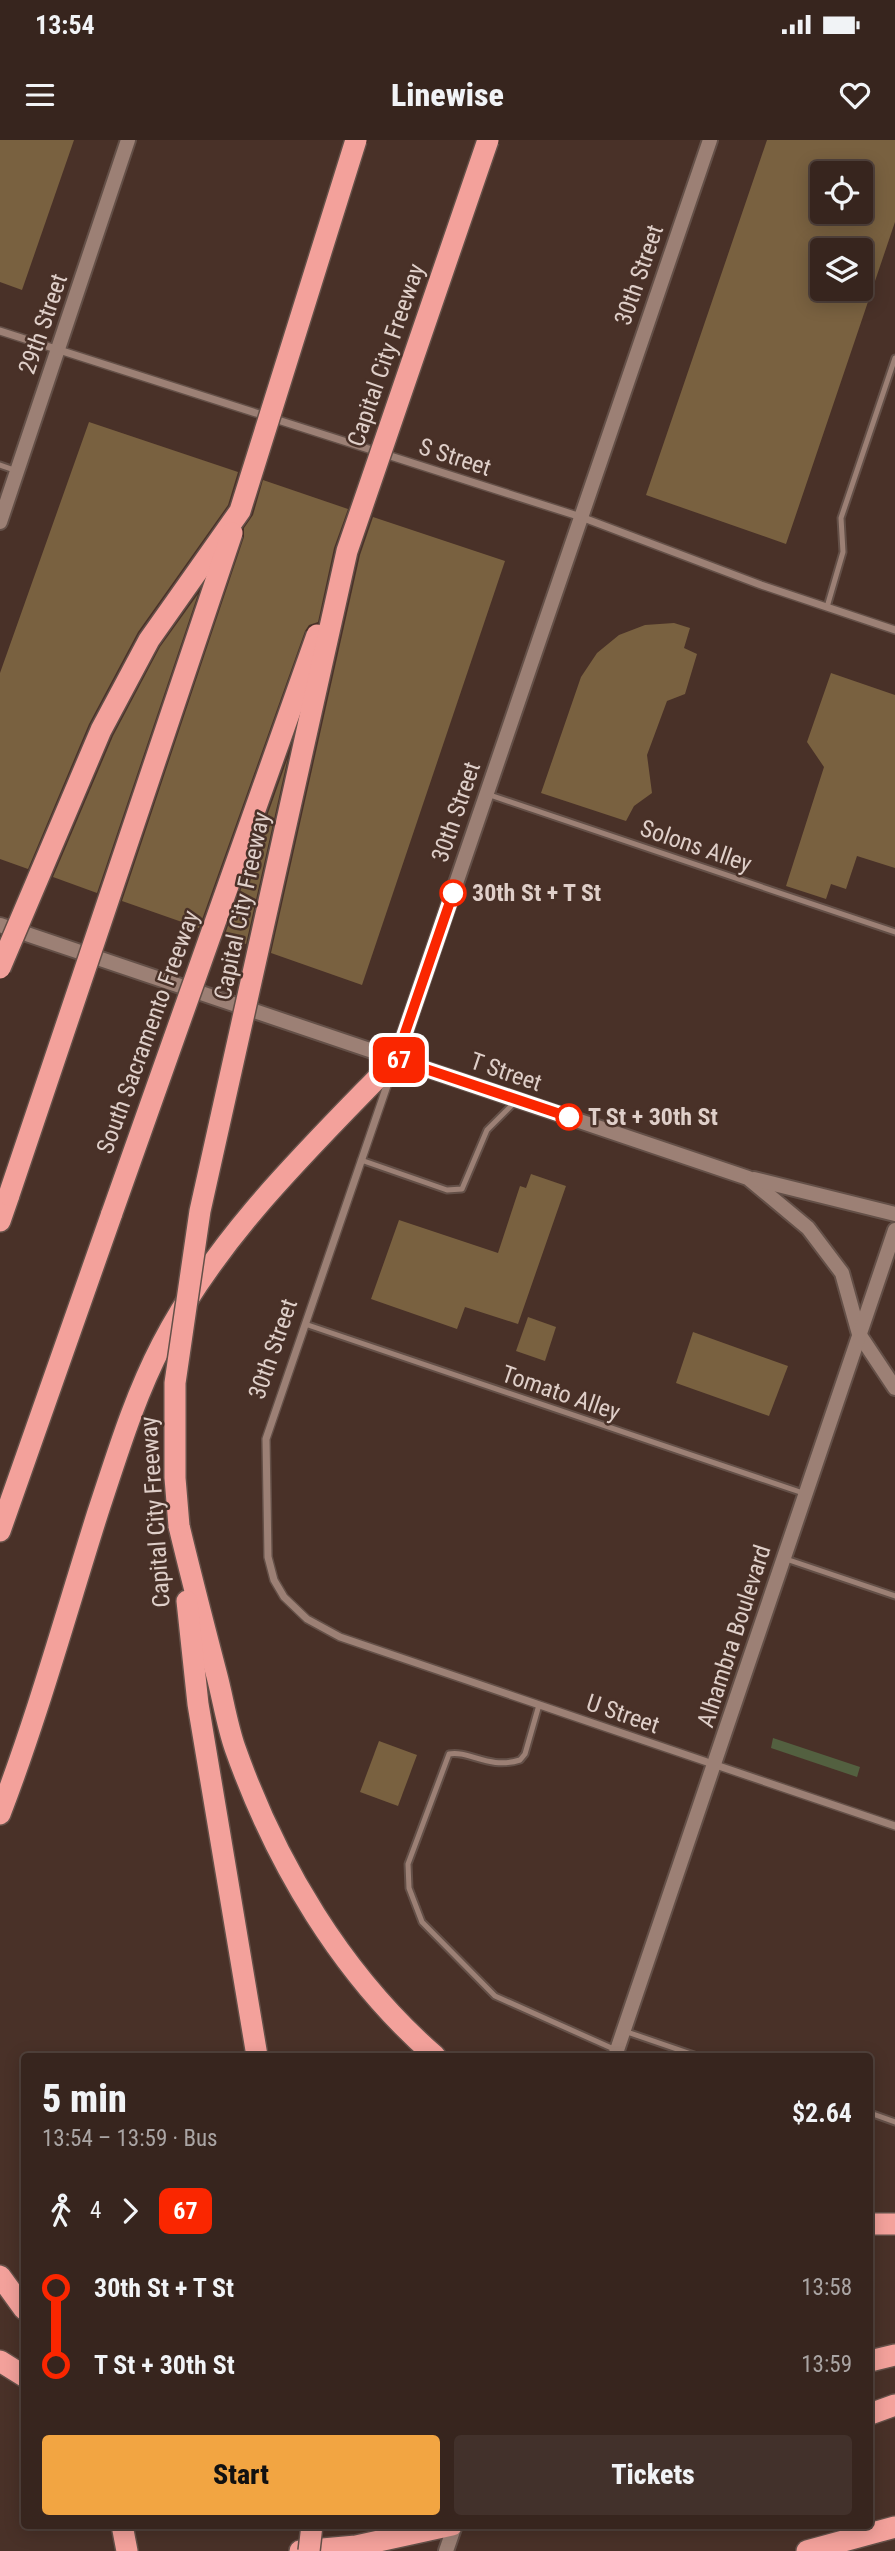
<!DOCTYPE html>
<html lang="en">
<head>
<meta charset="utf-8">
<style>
	:root { --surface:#37251e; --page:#42312b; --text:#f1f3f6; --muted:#aaa5a4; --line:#51423c; --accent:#f2a542 }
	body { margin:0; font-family:"Roboto Condensed",sans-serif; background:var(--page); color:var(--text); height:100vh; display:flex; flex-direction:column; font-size:26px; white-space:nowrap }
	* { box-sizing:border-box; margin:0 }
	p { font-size:23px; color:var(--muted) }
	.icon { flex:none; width:38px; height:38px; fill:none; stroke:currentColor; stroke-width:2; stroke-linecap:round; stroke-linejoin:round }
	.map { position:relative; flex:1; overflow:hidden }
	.panel { position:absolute; left:21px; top:1913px; width:852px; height:476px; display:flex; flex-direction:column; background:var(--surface); border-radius:7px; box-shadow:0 4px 18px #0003,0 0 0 2px var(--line) }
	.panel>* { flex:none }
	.badge { padding:0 14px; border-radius:10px; font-size:24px; line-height:46px }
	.buttons { position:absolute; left:810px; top:21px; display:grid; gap:14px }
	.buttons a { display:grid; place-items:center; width:63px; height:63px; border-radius:7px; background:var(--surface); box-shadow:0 4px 18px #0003,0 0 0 2px var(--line); font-size:35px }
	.map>.badge { position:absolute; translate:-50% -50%; box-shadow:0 0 0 4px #fff }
	.legs { display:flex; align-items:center; gap:10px; height:77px; padding:0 21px; font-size:23px }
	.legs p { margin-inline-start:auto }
	.head { display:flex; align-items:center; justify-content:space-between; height:119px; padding:0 21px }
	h1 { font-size:38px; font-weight:800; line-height:52px }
	.button { display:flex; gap:14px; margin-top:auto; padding:14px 21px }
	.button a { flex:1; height:80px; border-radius:7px; background:var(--accent); color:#111; font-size:28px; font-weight:800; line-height:80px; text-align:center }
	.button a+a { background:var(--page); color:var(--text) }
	ul { padding:0 21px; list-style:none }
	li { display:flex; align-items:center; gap:24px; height:77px; font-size:26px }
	li i { display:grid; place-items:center; width:10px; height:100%; margin:0 9px; background:currentColor }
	li i::after { content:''; width:18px; height:18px; margin:-9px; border:5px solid; border-radius:50%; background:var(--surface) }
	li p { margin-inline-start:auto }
	li:first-child i { background:linear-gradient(#0000 50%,currentColor 0) }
	li:last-child i { background:linear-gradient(currentColor 50%,#0000 0) }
	.status { display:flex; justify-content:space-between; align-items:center; height:49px; padding:0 35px; background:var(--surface); direction:ltr }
	.status svg { height:19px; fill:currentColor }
	header { display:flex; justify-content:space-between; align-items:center; height:91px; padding:0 21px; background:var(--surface); font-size:32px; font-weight:800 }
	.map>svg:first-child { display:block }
</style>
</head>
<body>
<div class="status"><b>13:54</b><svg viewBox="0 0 49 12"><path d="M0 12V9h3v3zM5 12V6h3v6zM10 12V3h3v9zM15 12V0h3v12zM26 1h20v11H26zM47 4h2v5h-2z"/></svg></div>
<header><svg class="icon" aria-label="menu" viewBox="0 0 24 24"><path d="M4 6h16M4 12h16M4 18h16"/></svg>Linewise<svg class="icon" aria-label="heart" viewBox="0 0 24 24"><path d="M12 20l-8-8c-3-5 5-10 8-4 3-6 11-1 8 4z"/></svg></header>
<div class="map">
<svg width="895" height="2411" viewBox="0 0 895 2411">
	<rect width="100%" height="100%" fill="#493128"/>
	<!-- green -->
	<polygon fill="#536040" points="773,1598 860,1627 857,1637 771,1608"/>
	<!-- building -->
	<g fill="#796140" fill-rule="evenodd">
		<polygon points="0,0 74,0 22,150 0,142"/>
		<path d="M767 0H895V82L786 404 646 355ZM822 33H861V72H822ZM822 110H861V149H822Z"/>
		<polygon points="89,282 238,332 228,365 138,492 89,584 28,729 0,719 0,533"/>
		<polygon points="263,340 348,369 334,408 318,482 309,485 305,491 199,788 122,761 244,397 244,388 253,375"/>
		<polygon points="373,377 505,421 362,845 271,813 360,415"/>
		<polygon points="198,454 97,753 53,737 113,596 160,507"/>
		<polygon points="674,483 690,488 684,508 697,514 685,554 667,561 647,615 652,653 634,666 626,681 541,653 581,537 597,513 619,495 645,485"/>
		<polygon points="831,533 895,555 895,728 857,716 846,749 831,744 826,759 786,746 824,627 807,602"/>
		<polygon points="288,617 246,804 224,797"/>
		<polygon points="531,1034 566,1046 518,1184 465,1167 457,1189 371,1159 399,1080 498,1113 520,1046 526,1048"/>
		<polygon points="528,1177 556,1187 545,1221 516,1211"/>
		<polygon points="693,1192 788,1226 769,1276 676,1243"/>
		<polygon points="379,1601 417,1615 398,1666 360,1652"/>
	</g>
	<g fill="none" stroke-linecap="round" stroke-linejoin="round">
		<!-- lane casing -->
		<g stroke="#645048" stroke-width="9">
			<g id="lane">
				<polyline points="0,325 17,331"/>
				<polyline points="827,467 843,412 841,378 895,218"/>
				<polyline points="487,654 895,792"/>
				<polyline points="361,1020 447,1050 462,1049 487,990 516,961"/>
				<polyline points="305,1184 806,1354"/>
				<polyline points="786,1419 895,1456"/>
				<path d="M539 1565 525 1614 520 1620C489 1630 469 1610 449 1614L408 1724 409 1748 422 1782 495 1856 616 1910"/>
				<polyline points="627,1892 697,1916"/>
				<polyline points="870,1973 895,1982"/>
			</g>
		</g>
		<!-- street casing -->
		<g stroke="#645048" stroke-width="10">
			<g id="street">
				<polyline points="0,191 581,377 761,445 895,490"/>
				<polyline points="391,934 266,1299 268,1417 274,1440 284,1457 307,1479 340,1497 895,1686"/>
			</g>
		</g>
		<!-- secondary casing -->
		<g stroke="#645048" stroke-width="18">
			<g id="secondary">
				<polyline points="0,382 128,0"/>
				<polyline points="0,785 748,1038 808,1088 842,1133 859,1194 895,1248"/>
				<polyline points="396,919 710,0"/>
				<polyline points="754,1039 895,1074"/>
				<polyline points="615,1916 895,1090"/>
				<polyline points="446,2411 455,2385"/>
			</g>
		</g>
		<!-- highway casing -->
		<g stroke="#645048" stroke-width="24">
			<g id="highway">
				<polyline points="0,1081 9,1055"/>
				<path d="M179 1386C191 1436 204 1486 217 1536 223 1559 227 1585 235 1608 276 1724 342 1835 435 1916"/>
				<polyline points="0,1391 112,1073"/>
				<polyline points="187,1461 198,1564 257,1916"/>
				<path d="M0 1674C38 1575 66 1473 98 1372 117 1315 134 1258 162 1204 220 1093 310 1008 396 919"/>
				<polyline points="870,2084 895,2084"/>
				<polyline points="0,2136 24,2169"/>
				<polyline points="0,2221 24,2236"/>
				<polyline points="870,2221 895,2215"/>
				<polyline points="870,2274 895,2265"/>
				<polyline points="122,2385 127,2411"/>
				<polyline points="300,2411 356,2406 452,2385"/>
				<polyline points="807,2411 895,2387"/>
			</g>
		</g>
		<!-- lane -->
		<use href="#lane" stroke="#9c8075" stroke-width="5"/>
		<!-- street -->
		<use href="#street" stroke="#9c8075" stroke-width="7"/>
		<!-- secondary -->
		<use href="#secondary" stroke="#9c8075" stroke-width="14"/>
		<!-- highway -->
		<use href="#highway" stroke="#f3a19b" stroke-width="21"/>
		<!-- highway-bridge casing -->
		<g stroke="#645048" stroke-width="24" stroke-linecap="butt">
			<g id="highway-bridge">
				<polyline points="0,828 101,590 149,500 240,371 356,0"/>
				<polyline points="9,1055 232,393"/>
				<polyline points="112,1073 317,495"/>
				<polyline points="179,1386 175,1338 175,1243 200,1071 347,411 488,0"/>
				<polyline points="309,2411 312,2385"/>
			</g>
		</g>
		<!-- highway-bridge -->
		<use href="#highway-bridge" stroke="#f3a19b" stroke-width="21"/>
	</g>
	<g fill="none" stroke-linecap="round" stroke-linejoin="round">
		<!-- line-1 casing -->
		<g stroke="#fff" stroke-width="16">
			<polyline id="line-1" points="453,753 396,919 569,977"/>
		</g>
		<!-- line-1 -->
		<use href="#line-1" stroke="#fa2600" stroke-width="10"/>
	</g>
	<!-- markers -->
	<g fill="#fff" stroke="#fa2600" stroke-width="3.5">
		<circle cx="453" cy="753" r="12"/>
		<circle cx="569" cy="977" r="12"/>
	</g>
	<g text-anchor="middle" stroke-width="5" stroke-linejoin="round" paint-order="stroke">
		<!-- street labels -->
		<g font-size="24" fill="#dfcfc9" stroke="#493128">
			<text transform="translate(639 135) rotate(-71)" y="8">30th Street</text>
			<text transform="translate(43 184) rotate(-71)" y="8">29th Street</text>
			<text transform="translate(386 215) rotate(-71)" y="8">Capital City Freeway</text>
			<text transform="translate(455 317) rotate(18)" y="8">S Street</text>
			<text transform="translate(456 672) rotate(-71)" y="8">30th Street</text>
			<text transform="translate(696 706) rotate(19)" y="8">Solons Alley</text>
			<text transform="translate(242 766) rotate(-78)" y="8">Capital City Freeway</text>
			<text transform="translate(148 892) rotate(-70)" y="8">South Sacramento Freeway</text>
			<text transform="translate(506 932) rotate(19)" y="8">T Street</text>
			<text transform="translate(273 1209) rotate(-71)" y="8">30th Street</text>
			<text transform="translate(561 1253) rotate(19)" y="8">Tomato Alley</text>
			<text transform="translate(155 1372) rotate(-94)" y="8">Capital City Freeway</text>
			<text transform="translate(734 1496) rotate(-72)" y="8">Alhambra Boulevard</text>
			<text transform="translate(623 1574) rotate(19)" y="8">U Street</text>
		</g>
		<!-- stop labels -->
		<g font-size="24" font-weight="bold" fill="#dfcfc9" stroke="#493128" text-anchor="start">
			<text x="472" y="761">30th St + T St</text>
			<text x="588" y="985">T St + 30th St</text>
		</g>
	</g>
</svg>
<div class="buttons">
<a><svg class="icon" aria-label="locate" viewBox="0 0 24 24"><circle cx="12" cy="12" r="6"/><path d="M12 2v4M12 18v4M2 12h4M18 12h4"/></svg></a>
<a><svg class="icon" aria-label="layers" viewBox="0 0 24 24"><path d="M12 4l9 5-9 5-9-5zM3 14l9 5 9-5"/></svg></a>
</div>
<b class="badge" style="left:399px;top:920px;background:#fa2600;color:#fff">67</b>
<section class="panel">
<div class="head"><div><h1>5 min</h1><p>13:54 – 13:59 · Bus</p></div><b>$2.64</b></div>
<div class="legs"><svg class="icon" aria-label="walk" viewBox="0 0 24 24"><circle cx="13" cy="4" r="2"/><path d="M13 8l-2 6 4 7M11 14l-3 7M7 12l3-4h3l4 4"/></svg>4<svg class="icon" aria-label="forward" viewBox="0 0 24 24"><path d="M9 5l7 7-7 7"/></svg><b class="badge" style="background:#fa2600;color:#fff">67</b></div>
<ul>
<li><i style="color:#fa2600"></i><b>30th St + T St</b><p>13:58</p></li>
<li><i style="color:#fa2600"></i><b>T St + 30th St</b><p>13:59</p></li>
</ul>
<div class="button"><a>Start</a><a>Tickets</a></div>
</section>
</div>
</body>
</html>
